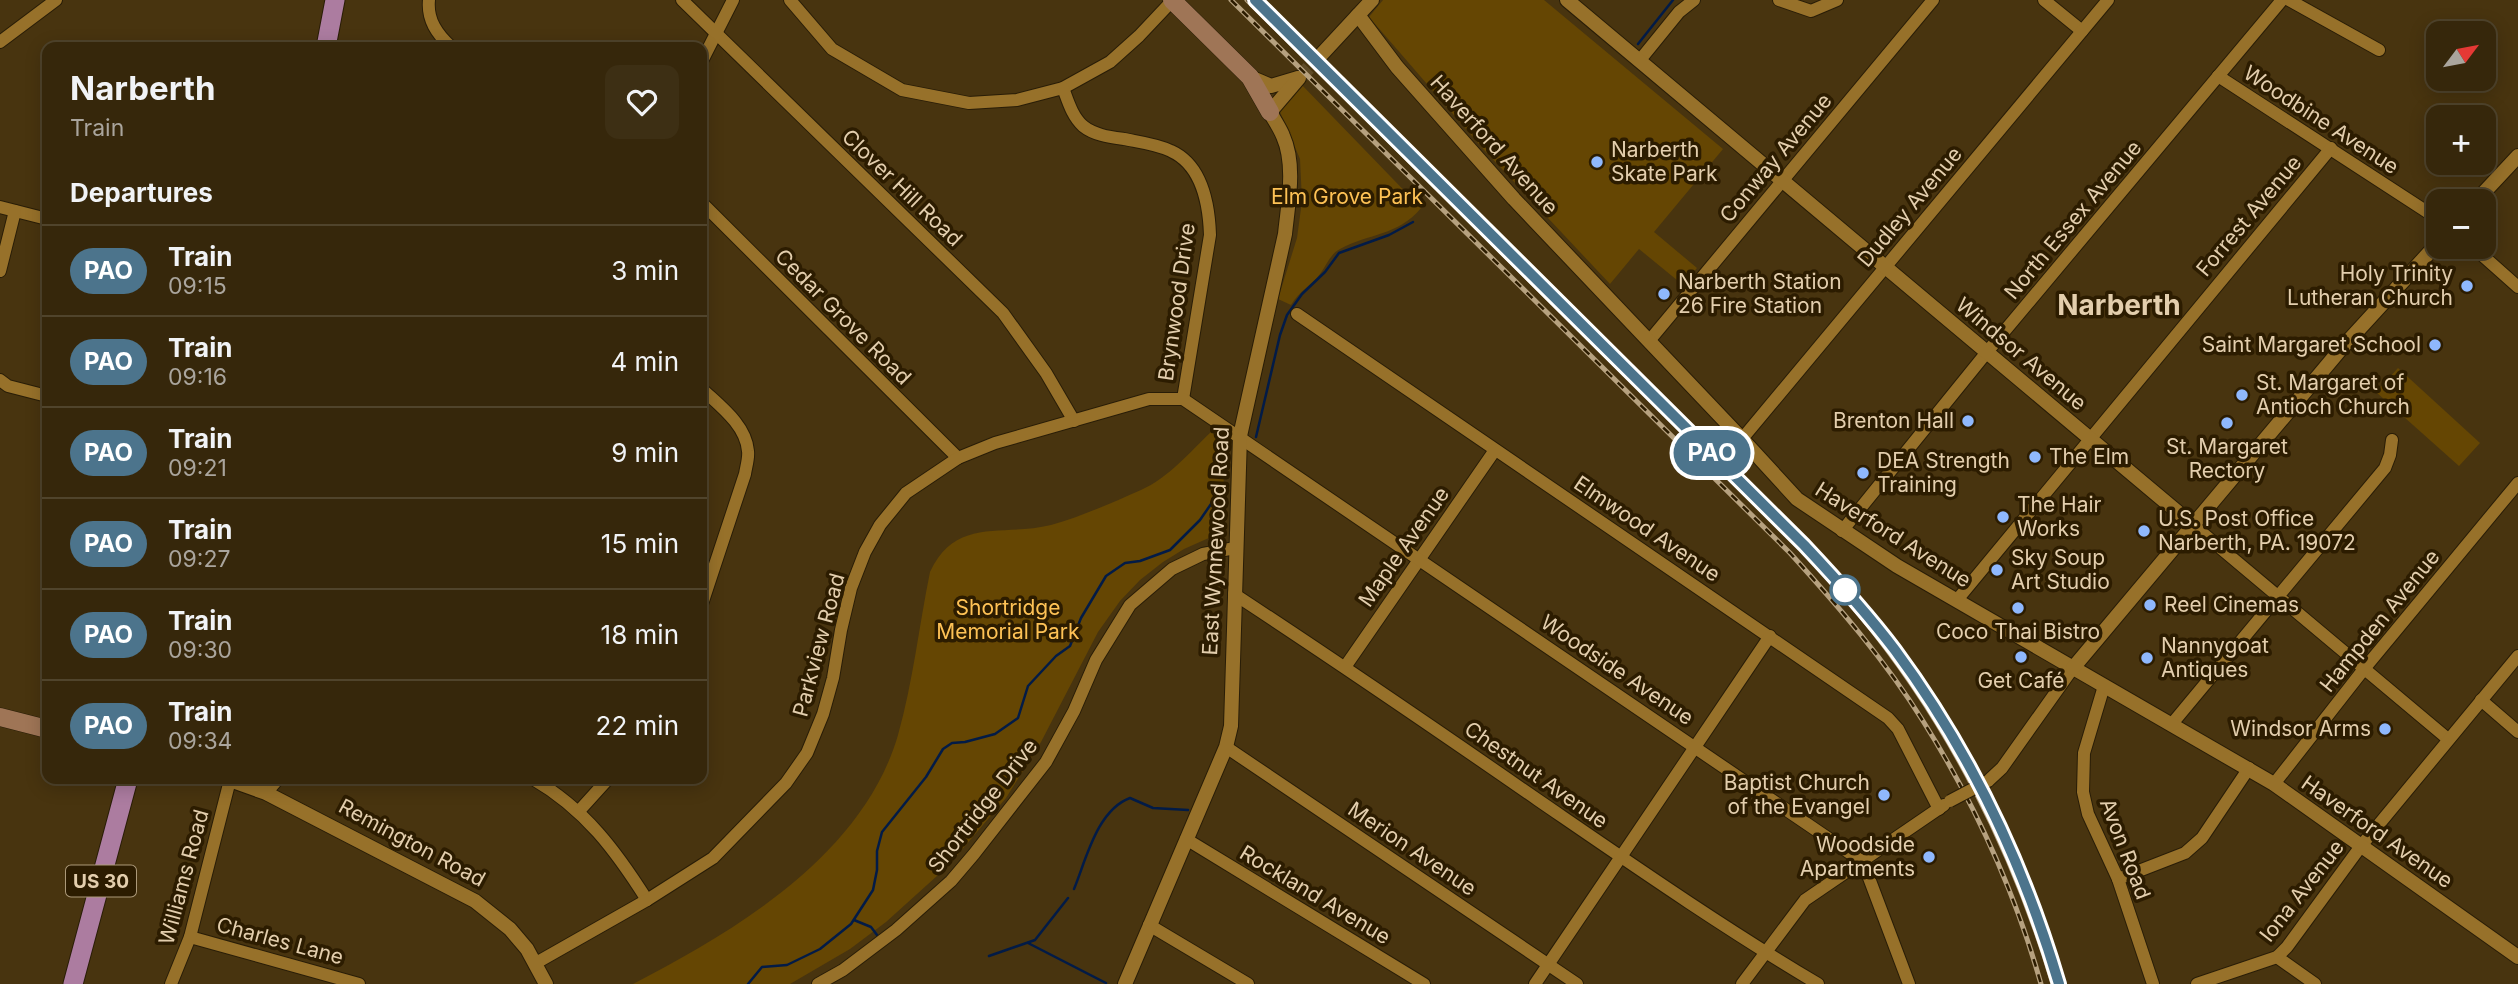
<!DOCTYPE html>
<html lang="en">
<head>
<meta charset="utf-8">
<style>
	:root { --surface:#36270b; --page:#3d2f14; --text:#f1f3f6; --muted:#aaa59d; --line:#50442c }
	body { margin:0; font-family:Inter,sans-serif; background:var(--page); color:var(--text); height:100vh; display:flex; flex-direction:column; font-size:26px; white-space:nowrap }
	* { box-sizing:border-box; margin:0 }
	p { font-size:23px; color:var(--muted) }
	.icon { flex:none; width:38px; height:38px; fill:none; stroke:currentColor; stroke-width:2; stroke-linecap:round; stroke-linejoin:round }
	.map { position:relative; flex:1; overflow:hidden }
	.details { position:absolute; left:42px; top:42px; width:665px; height:742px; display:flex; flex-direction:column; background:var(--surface); border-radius:14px; box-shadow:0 4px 18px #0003,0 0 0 2px var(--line) }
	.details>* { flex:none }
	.badge { padding:0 14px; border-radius:23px; font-size:24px; line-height:46px }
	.needle { width:46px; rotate:58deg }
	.tools { position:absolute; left:2426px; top:21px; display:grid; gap:14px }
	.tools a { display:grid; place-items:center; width:70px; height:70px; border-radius:14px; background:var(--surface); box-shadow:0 4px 18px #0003,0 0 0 2px var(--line); font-size:35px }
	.map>.badge { position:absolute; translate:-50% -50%; box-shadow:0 0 0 4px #fff }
	h2 { padding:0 28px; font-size:26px; line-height:63px }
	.round { display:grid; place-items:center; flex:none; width:74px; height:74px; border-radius:14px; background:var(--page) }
	.headline { display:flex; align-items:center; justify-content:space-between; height:119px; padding:0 28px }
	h1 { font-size:33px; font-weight:700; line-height:52px }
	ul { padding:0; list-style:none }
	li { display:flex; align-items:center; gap:21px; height:91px; padding:0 28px; border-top:2px solid var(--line) }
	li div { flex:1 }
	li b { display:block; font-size:26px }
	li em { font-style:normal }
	li .badge { min-width:77px; font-weight:700; text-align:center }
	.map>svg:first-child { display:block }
</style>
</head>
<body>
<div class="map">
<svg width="2518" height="984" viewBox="0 0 2518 984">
	<rect width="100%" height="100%" fill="#48340f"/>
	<!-- green -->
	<g fill="#654603">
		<polygon points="1383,0 1544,0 1723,149 1654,232 1697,268 1683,285 1639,249 1610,284 1485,151 1369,17"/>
		<path d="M1300 83 1421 208C1398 236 1369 233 1340 249 1330 254 1327 265 1320 274 1310 287 1301 289 1291 305L1278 299 1297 238 1302 201 1300 159 1278 107Z"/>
		<polygon points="2398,368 2480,443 2459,466 2376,392"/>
		<path d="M1211 432 1220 438 1222 446 1226 448 1220 533 1184 549 1163 562 1140 580 1120 601 1098 632 1041 742 1006 798 948 866 886 922 850 949 790 984H633C737 930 863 855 898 735 913 682 919 626 930 572 956 516 1003 537 1051 525 1080 517 1114 502 1141 490 1168 478 1190 452 1211 432Z"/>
	</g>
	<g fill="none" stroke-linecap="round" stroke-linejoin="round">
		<!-- stream -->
		<g stroke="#021b47" stroke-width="2.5">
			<polyline points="1638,44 1673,0"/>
			<polyline points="1256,437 1280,335 1287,315 1302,294 1325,272 1339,253 1389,235 1413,222"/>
			<path d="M1074 889C1086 860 1097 810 1130 798L1153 808 1188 810"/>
			<polyline points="854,920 871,927 877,935"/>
			<polyline points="1028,943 1106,983"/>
			<polyline points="989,956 1035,940 1068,898"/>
			<polyline points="748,984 762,967 787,965 820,949 851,924 873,890 877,870 877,851 882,832 926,777 943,749 952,743 965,742 995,734 1018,718 1028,686 1056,656 1070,646 1081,618 1106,576 1125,563 1140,561 1170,550 1200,520 1222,488"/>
		</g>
		<!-- tertiary-tunnel -->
		<polyline stroke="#5f4b27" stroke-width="14" stroke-dasharray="14 7" stroke-linecap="butt" points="1299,78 1321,55"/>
		<!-- minor casing -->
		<g stroke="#291d07" stroke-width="14">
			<g id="minor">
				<path d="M429 0C427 20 437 34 451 47"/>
				<polyline points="682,0 1003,313 1046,373 1074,421"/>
				<polyline points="790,0 832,49 902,90 969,103 1017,100 1063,88 1110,62 1139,36 1173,0"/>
				<polyline points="1779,0 1811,11 1837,0"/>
				<polyline points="2044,0 2082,31"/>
				<polyline points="2289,0 2379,50"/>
				<polyline points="0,42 56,0"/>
				<polyline points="1640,60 1679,12 1694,0"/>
				<polyline points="702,61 733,0"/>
				<polyline points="2218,76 2438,219"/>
				<path d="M1063 88C1068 101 1072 116 1083 126 1094 135 1110 137 1124 139 1139 142 1157 144 1171 151 1202 165 1209 205 1210 235L1183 399"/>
				<polyline points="702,203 958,458"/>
				<polyline points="0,207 47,219"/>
				<polyline points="2473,247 2518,287"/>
				<polyline points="0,271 15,211"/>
				<polyline points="1297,314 1888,718 1898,729 1939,809"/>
				<polyline points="1649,341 1933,0"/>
				<polyline points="0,380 8,386 47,396"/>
				<path d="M702 389C720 406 746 425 748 451 749 458 746 467 745 474L702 604"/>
				<polyline points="1742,439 2108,0"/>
				<polyline points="2193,525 2448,739"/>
				<polyline points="1842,531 1987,352 2282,0"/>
				<path d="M1234 594C1336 661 1437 730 1538 800 1630 863 1722 927 1818 984"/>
				<polyline points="1957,600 2331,148"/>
				<polyline points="1345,667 1495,450"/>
				<polyline points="2104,686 2084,753 2083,792 2088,814 2118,879 2153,984"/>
				<polyline points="2481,700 2518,732"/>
				<polyline points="2171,725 2385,468 2390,455 2392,440"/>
				<polyline points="1226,747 1577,984"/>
				<path d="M533 779C585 809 616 851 647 900"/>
				<polyline points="1988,781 2002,768 2073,668"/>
				<polyline points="2274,784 2364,669 2518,483"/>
				<polyline points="266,793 278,779"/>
				<polyline points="579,811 608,779"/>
				<polyline points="1186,839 1424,984"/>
				<polyline points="2118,879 2185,853 2202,838 2249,768"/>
				<polyline points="1149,925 1248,984"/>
				<polyline points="190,937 359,984"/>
				<polyline points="2277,957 2315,984"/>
				<polyline points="536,963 647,900 713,858 786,783 807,753 823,714 833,678 841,630 851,588 865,552 880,525 906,493 958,458 995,443 1149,399 1183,399 1863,862 1909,984"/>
				<polyline points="171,984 190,937 230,780"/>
				<polyline points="818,984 843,970 896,930 951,881 974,854 1046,762 1074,711 1096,660 1130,605 1172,569 1203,554 1235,548"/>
				<polyline points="1535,984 1770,636"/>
				<polyline points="1742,984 1805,900 1944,805"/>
				<polyline points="2197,984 2277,957 2287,947 2361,846 2518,656"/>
			</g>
		</g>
		<!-- tertiary casing -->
		<g stroke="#291d07" stroke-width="16">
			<g id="tertiary">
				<polyline points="1567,0 2193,525"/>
				<polyline points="1358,15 1397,67 1514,199 1742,439 1797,499 1897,566 2274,784 2518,957"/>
				<polyline points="1321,55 1372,0"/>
				<polyline points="1250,77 1271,86 1298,78"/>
				<polyline points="2476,201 2518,156"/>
				<polyline points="2073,668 2340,350 2438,243"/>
				<polyline points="227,779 266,793 475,901 510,929 527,949 546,984"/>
				<path d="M1125 984 1226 747 1231 726 1240 436 1285 234C1288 204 1296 165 1283 136 1280 128 1274 120 1270 112L1299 78"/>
			</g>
		</g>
		<!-- secondary casing -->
		<g stroke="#291d07" stroke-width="19">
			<g id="secondary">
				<polyline points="1172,0 1250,77 1270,112"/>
				<polyline points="0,717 47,729"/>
			</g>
		</g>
		<!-- trunk casing -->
		<g stroke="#291d07" stroke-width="21">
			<g id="trunk">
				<polyline points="326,47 335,0"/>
				<polyline points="73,984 128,779"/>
			</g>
		</g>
		<!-- minor -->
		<use href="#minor" stroke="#97712a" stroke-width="12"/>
		<!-- tertiary -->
		<use href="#tertiary" stroke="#97712a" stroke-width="14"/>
		<!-- secondary -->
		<use href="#secondary" stroke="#9f7556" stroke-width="18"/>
		<!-- trunk -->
		<use href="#trunk" stroke="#ac7ca0" stroke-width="19"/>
		<!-- rail casing -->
		<g stroke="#b6a17f" stroke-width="5">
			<g id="rail">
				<path d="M1231 0 1790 553C1838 606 1885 660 1923 721 1974 802 2015 892 2041 984"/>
				<path d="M1247 0C1363 115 1479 231 1596 346 1684 432 1781 520 1859 614 1948 722 2013 850 2053 984"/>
			</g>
		</g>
		<!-- rail -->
		<use href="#rail" stroke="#2c1c00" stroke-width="2.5" stroke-dasharray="8" stroke-linecap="butt"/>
		<!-- minor-bridge casing -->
		<g stroke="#291d07" stroke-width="14" stroke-linecap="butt">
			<polyline id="minor-bridge" points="1950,801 1988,781"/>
		</g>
		<!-- minor-bridge -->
		<use href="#minor-bridge" stroke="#97712a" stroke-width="12"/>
	</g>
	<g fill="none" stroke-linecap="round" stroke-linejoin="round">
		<!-- line casing -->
		<g stroke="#fff" stroke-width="16">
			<path id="line" d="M1255 0 1804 545C1836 579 1867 613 1895 650 1969 750 2024 865 2059 984"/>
		</g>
		<!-- line -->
		<use href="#line" stroke="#4c748c" stroke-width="10"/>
	</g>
	<!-- markers -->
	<g fill="#8fb8fd" stroke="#2c1c00" stroke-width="2.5">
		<circle cx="1597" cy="162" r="7"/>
		<circle cx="2467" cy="286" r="7"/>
		<circle cx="1664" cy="294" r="7"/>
		<circle cx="2435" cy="345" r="7"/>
		<circle cx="2242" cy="395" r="7"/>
		<circle cx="1968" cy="421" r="7"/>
		<circle cx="2227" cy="423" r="7"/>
		<circle cx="2035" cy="457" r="7"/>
		<circle cx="1863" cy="473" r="7"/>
		<circle cx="2003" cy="517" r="7"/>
		<circle cx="2144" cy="531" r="7"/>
		<circle cx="1997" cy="570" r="7"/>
		<circle cx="2150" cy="605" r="7"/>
		<circle cx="2018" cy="608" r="7"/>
		<circle cx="2021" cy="657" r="7"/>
		<circle cx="2147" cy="658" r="7"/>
		<circle cx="2385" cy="729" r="7"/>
		<circle cx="1884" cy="795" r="7"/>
		<circle cx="1929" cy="857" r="7"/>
	</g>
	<circle fill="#fff" stroke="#4c748c" stroke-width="3.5" cx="1845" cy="590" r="14"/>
	<g text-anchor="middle" stroke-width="7" stroke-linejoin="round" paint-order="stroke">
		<!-- shield labels -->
		<rect fill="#2c1c00" stroke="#ac9979" stroke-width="2" x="66" y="865.5" width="70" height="31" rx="5"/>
		<g font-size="19" font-weight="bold" fill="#e3cead">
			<text x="101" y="888">US 30</text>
		</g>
		<!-- street labels -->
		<g font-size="21" fill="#e3cead" stroke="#2c1c00">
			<text transform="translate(2321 120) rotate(33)" y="7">Woodbine Avenue</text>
			<text transform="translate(1494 145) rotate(48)" y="7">Haverford Avenue</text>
			<text transform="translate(1776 158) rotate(-50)" y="7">Conway Avenue</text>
			<text transform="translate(902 188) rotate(44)" y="7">Clover Hill Road</text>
			<text transform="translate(1910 207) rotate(-50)" y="7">Dudley Avenue</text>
			<text transform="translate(2249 216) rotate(-50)" y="7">Forrest Avenue</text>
			<text transform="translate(2073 220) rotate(-50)" y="7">North Essex Avenue</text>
			<text transform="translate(1177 302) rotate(-82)" y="7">Brynwood Drive</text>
			<text transform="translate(843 317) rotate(45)" y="7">Cedar Grove Road</text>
			<text transform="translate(2021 354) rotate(40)" y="7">Windsor Avenue</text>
			<text transform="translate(1647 529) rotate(34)" y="7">Elmwood Avenue</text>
			<text transform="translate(1893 535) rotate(32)" y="7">Haverford Avenue</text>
			<text transform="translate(1216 541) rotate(-87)" y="7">East Wynnewood Road</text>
			<text transform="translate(1404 547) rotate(-55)" y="7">Maple Avenue</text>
			<text transform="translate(2380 621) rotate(-51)" y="7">Hampden Avenue</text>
			<text transform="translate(819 645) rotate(-75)" y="7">Parkview Road</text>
			<text transform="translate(1617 670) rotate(34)" y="7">Woodside Avenue</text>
			<text transform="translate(1536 775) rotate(35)" y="7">Chestnut Avenue</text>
			<text transform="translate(983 806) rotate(-52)" y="7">Shortridge Drive</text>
			<text transform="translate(2377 832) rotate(35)" y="7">Haverford Avenue</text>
			<text transform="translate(412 843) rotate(28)" y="7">Remington Road</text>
			<text transform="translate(1412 849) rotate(34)" y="7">Merion Avenue</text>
			<text transform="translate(2125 849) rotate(69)" y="7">Avon Road</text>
			<text transform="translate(184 877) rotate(-75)" y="7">Williams Road</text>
			<text transform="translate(2302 891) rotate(-52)" y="7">Iona Avenue</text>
			<text transform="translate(1315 895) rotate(31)" y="7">Rockland Avenue</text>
			<text transform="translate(280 941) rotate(15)" y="7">Charles Lane</text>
		</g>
		<!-- poi labels -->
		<g font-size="21" fill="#e3cead" stroke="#2c1c00" text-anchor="start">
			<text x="1611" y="157">Narberth<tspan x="1611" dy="24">Skate Park</tspan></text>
			<text x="2453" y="281" text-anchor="end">Holy Trinity<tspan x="2453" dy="24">Lutheran Church</tspan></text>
			<text x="1678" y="289">Narberth Station<tspan x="1678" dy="24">26 Fire Station</tspan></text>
			<text x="2421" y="352" text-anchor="end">Saint Margaret School</text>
			<text x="2256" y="390">St. Margaret of<tspan x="2256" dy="24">Antioch Church</tspan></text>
			<text x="1954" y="428" text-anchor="end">Brenton Hall</text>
			<text x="2227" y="454" text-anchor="middle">St. Margaret<tspan x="2227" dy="24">Rectory</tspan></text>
			<text x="2049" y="464">The Elm</text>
			<text x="1877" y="468">DEA Strength<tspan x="1877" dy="24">Training</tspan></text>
			<text x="2017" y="512">The Hair<tspan x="2017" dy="24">Works</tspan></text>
			<text x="2158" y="526">U.S. Post Office<tspan x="2158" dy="24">Narberth, PA. 19072</tspan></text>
			<text x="2011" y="565">Sky Soup<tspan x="2011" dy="24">Art Studio</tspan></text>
			<text x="2164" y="612">Reel Cinemas</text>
			<text x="2018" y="639" text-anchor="middle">Coco Thai Bistro</text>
			<text x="2161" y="653">Nannygoat<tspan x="2161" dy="24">Antiques</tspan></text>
			<text x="2021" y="688" text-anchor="middle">Get Café</text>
			<text x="2371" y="736" text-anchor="end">Windsor Arms</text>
			<text x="1870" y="790" text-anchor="end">Baptist Church<tspan x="1870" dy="24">of the Evangel</tspan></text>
			<text x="1915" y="852" text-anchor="end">Woodside<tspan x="1915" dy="24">Apartments</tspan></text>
		</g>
		<!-- park labels -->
		<g font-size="21" fill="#fec255" stroke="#2c1c00">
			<text x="1347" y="204">Elm Grove Park</text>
			<text x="1008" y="615">Shortridge<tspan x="1008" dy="24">Memorial Park</tspan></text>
		</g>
		<!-- district labels -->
		<g font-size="28" font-weight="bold" fill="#e3cead" stroke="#2c1c00">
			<text x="2119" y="315">Narberth</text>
		</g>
	</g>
</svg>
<div class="tools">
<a><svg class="needle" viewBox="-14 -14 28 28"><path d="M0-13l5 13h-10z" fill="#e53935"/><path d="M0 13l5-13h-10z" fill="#aaa59d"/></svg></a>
<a>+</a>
<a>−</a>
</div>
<b class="badge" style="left:1712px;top:453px;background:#4c748c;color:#fff">PAO</b>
<section class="details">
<div class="headline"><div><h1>Narberth</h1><p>Train</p></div><a class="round"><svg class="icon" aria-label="heart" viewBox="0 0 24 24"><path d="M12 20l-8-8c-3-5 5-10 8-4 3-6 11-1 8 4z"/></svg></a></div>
<h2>Departures</h2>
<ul>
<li><span class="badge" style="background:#4c748c;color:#fff">PAO</span><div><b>Train</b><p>09:15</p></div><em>3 min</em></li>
<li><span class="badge" style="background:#4c748c;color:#fff">PAO</span><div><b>Train</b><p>09:16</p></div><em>4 min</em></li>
<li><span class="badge" style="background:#4c748c;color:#fff">PAO</span><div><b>Train</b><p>09:21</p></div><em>9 min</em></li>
<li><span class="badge" style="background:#4c748c;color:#fff">PAO</span><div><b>Train</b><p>09:27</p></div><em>15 min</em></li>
<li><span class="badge" style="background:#4c748c;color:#fff">PAO</span><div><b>Train</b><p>09:30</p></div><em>18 min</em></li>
<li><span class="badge" style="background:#4c748c;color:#fff">PAO</span><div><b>Train</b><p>09:34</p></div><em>22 min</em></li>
</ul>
</section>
</div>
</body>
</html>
